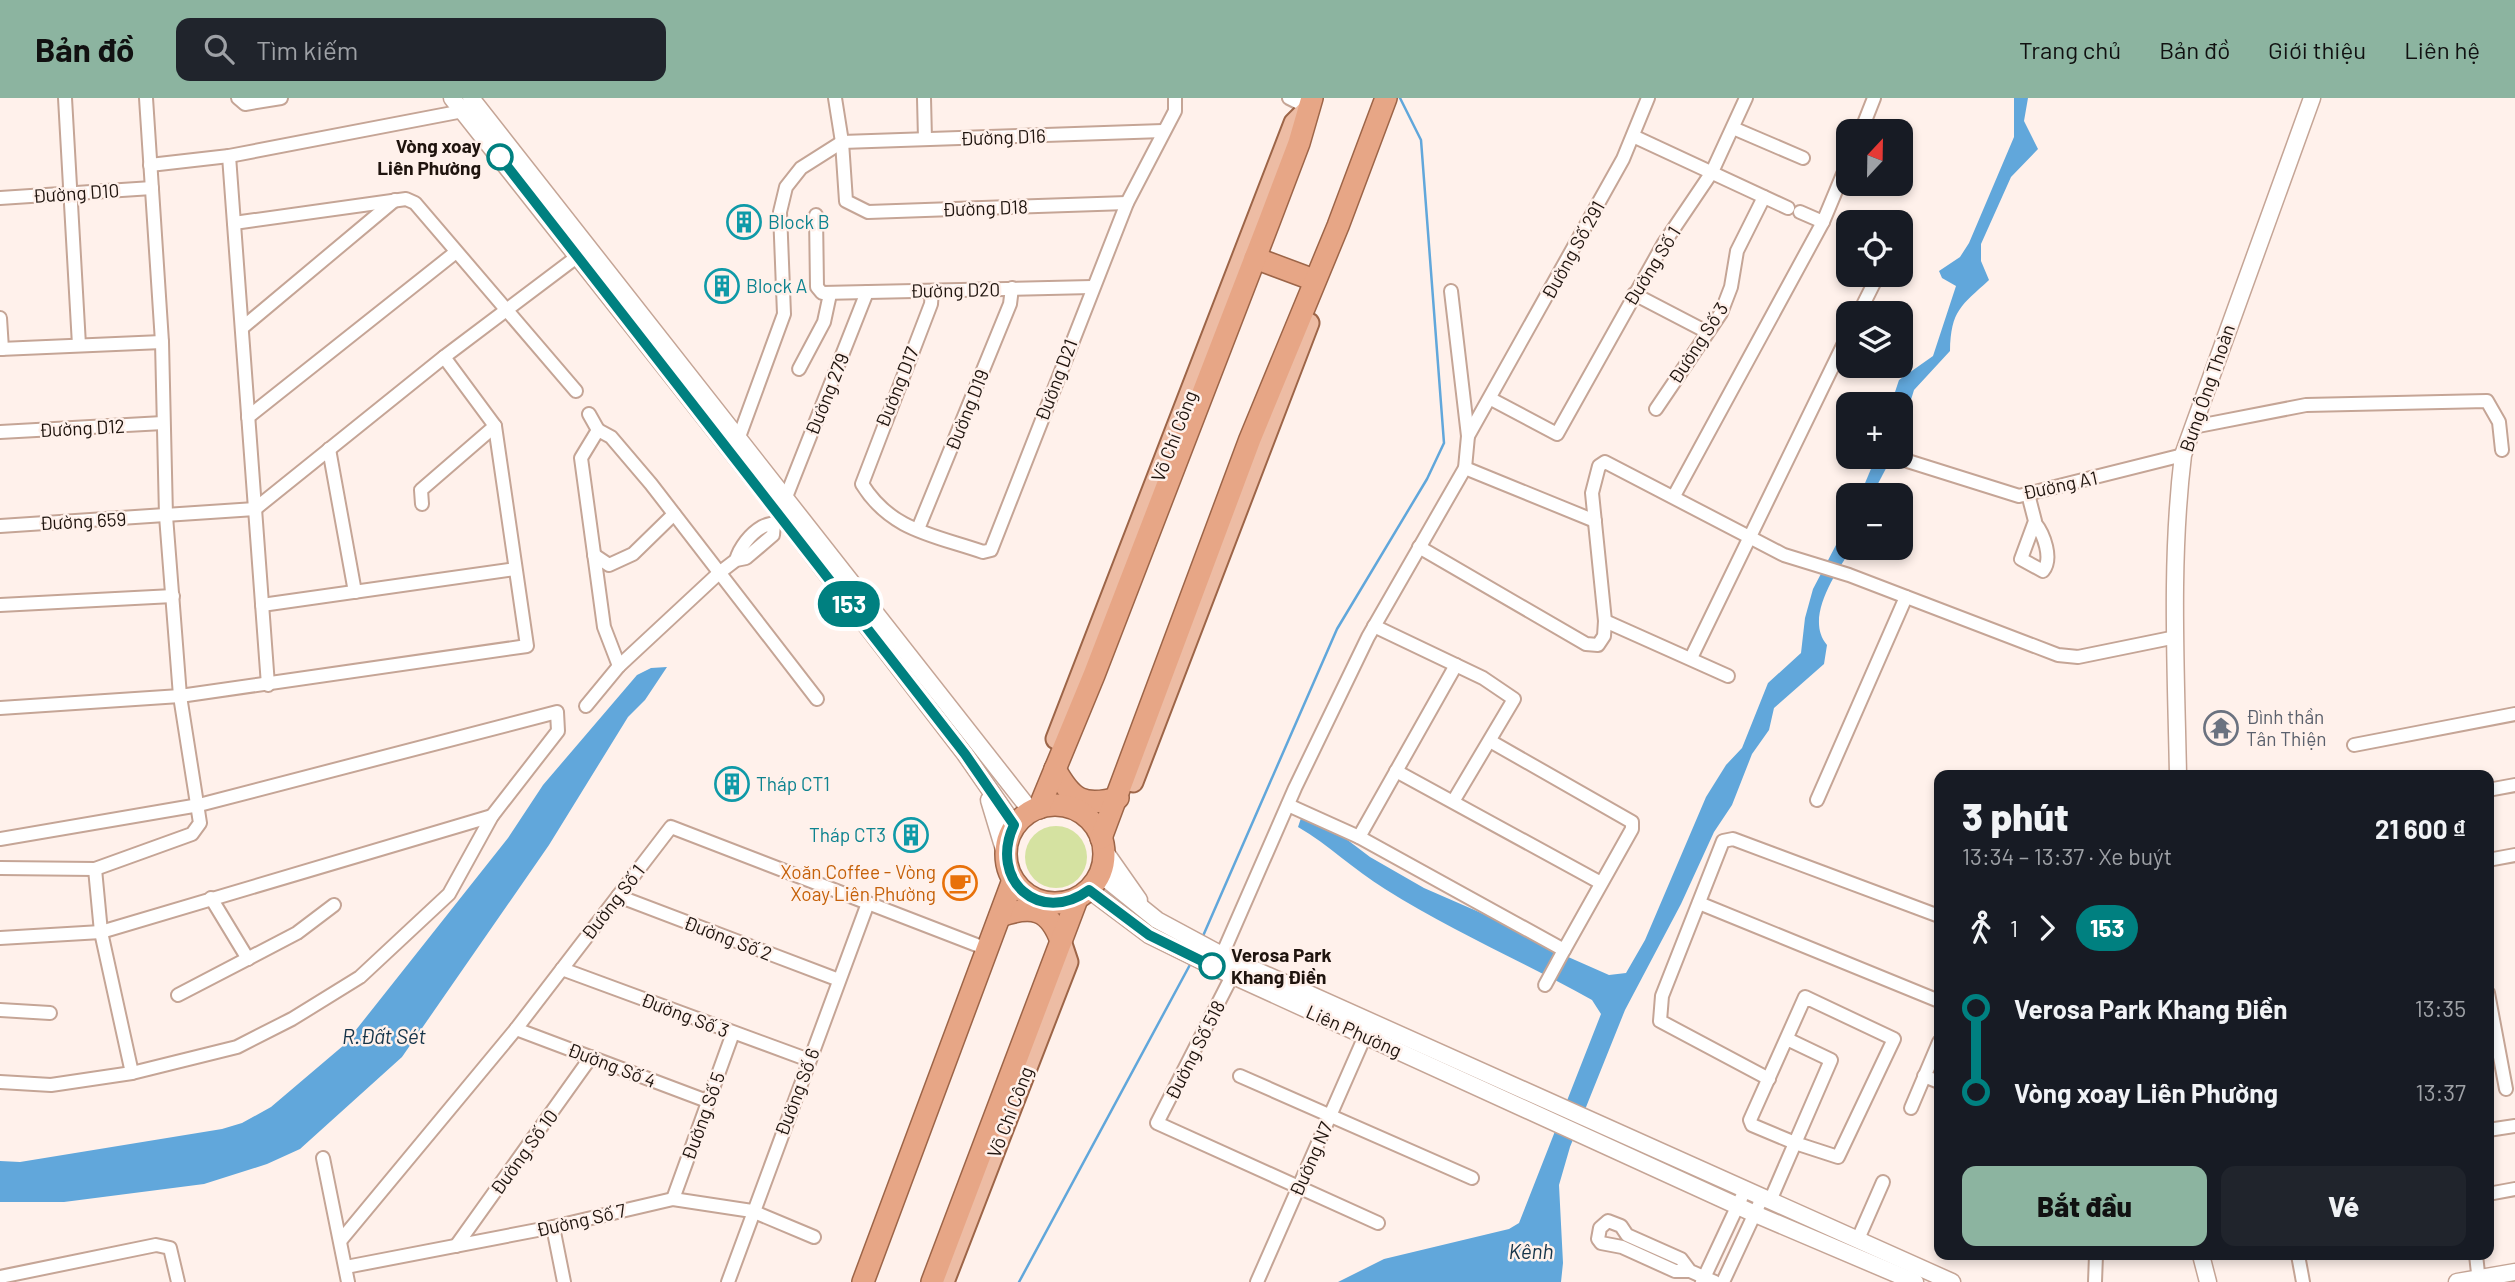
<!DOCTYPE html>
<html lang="vi">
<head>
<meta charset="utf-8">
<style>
	:root { --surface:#171b24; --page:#20242c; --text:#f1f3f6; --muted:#9ea1a6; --accent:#8cb4a0 }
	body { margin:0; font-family:Barlow,sans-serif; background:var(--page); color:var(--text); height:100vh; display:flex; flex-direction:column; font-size:26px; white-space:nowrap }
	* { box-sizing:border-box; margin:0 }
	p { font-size:23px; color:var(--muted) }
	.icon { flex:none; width:38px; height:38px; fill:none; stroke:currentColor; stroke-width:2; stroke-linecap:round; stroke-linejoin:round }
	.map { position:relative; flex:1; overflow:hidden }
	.drawer { position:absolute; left:1934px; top:672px; width:560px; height:490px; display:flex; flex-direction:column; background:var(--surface); border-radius:14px; box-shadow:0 4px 10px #0003 }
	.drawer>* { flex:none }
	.badge { padding:0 14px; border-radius:23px; font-size:24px; line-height:46px }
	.needle { width:46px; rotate:22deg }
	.fabs { position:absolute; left:1836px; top:21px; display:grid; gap:14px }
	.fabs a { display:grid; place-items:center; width:77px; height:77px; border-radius:14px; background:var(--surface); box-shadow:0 4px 10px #0003; font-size:35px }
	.map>.badge { position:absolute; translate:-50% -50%; box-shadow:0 0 0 4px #fff }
	.legs { display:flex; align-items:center; gap:10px; height:77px; padding:0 28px; font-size:23px }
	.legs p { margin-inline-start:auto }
	.headline { display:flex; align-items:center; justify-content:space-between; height:119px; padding:0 28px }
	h1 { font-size:38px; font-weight:800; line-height:52px }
	.primary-button { display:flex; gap:14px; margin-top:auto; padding:14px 28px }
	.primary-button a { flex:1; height:80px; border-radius:14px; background:var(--accent); color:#111; font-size:28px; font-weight:800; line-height:80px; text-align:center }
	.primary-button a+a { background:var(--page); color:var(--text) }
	ul { padding:0 28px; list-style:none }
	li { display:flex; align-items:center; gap:24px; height:84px; font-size:26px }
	li i { display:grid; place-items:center; width:10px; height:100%; margin:0 9px; background:currentColor }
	li i::after { content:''; width:18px; height:18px; margin:-9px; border:5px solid; border-radius:50%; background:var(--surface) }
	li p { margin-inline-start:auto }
	li:first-child i { background:linear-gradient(#0000 50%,currentColor 0) }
	li:last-child i { background:linear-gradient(currentColor 50%,#0000 0) }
	header { display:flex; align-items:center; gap:42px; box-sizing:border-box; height:98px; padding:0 35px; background:var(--accent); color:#111 }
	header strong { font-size:33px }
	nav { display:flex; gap:38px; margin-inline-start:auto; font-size:24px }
	.search { width:490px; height:63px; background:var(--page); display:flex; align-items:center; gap:18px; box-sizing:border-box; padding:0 24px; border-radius:14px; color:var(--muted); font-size:26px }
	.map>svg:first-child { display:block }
</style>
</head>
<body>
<header>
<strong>Bản đồ</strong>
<div class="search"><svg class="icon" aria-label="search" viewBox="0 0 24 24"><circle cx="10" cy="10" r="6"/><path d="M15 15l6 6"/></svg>Tìm kiếm</div>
<nav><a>Trang chủ</a><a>Bản đồ</a><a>Giới thiệu</a><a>Liên hệ</a></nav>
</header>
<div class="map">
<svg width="2515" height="1184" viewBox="0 0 2515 1184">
	<rect width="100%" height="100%" fill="#fff1eb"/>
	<!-- green -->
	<circle fill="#d5e2a1" cx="1056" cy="759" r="31"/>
	<!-- water -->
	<g fill="#61a7db">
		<path d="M2014 0H2028L2024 23 2038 51 2011 79 1981 146V163L1989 182C1961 208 1951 212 1950 253L1914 292 1901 334 1900 306H1891L1899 282 1933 258 1956 188 1942 180 1939 173 1960 159 1969 145 2014 39Z"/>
		<polygon points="1876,359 1892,359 1872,397 1860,397"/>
		<path d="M1848 424V450H1852C1836 475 1804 520 1827 547L1824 566 1774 610 1769 632 1752 656 1732 707 1714 734 1681 806 1625 912 1570 1049 1559 1087 1563 1165 1561 1184H1338L1384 1161 1509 1131 1519 1125 1601 916 1592 902C1524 864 1451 833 1385 791 1354 772 1329 747 1298 729L1302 717 1329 728 1370 759 1424 790 1495 821 1541 847 1609 877 1626 875 1645 842 1706 699 1726 667 1742 650 1768 585 1801 555 1805 520 1813 491Z"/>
		<polygon points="667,569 645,602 628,619 549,747 402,959 300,1051 267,1066 204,1086 64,1104 0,1104 0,1063 20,1064 222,1031 242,1025 271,1009 344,947 508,740 543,687 637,577 651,570"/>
	</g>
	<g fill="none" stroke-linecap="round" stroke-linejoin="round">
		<!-- stream -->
		<g stroke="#61a7db" stroke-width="2.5">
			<polyline points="1203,838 1337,531 1427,381 1444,345 1421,42 1400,0"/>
			<polyline points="1019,1184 1192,863"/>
		</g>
		<!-- minor casing -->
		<g stroke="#c5a596" stroke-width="16">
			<g id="minor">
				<polyline points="65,0 79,247"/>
				<polyline points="238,0 245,6 281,0"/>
				<polyline points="835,0 842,44 846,103 868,114 1127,105"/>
				<polyline points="924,0 925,41"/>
				<polyline points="1289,0 1309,10"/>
				<polyline points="1733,30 1803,60"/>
				<polyline points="1861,33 1874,0"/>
				<polyline points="1633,38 1788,110"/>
				<polyline points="229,58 268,587"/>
				<polyline points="150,67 229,58 463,13"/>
				<polyline points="0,100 152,90"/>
				<polyline points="1800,114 1823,124"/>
				<polyline points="816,117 817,189 822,195 1092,189"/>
				<polyline points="234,125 406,101 415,105 576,293"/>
				<path d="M932 193 931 206 862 386C891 433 934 437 983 454L991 452 1127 105 1175 13V0"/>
				<polyline points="1634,196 1707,234"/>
				<polyline points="1859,215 1878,177"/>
				<polyline points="0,220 2,251"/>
				<polyline points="242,230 395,102"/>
				<polyline points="0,251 162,244"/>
				<polyline points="799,271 824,224 830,196"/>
				<polyline points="1491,301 1557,336 1664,145 1712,74 1746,0"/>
				<polyline points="1656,311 1721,215 1731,189 1737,153 1764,99"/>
				<polyline points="589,316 598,332 581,360 604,529 619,568"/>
				<polyline points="248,319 456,154"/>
				<polyline points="2193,329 2306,307 2487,303 2499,324 2502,352"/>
				<polyline points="598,332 611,339 651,386 817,601"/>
				<polyline points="0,334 163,325"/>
				<polyline points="1468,338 1623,61 1648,0"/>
				<polyline points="739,339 784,216 780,114 786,89 801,70 842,44 1163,33"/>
				<polyline points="329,351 355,494"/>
				<polyline points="1898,360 2019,398 2183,357"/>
				<polyline points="1465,370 1595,423"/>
				<path d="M2028 396 2035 423 2021 461 2043 473C2053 461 2044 436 2035 425"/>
				<polyline points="1674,398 1823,124 1848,64"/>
				<polyline points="786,399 867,194"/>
				<polyline points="422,406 421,392 495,328"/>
				<polyline points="0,428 255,411 444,259 578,158"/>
				<polyline points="918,431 1010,206 1012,190"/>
				<polyline points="1419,449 1586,546 1598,547 1604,538 1605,523 1592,395 1599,368 1605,364 1784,457 1849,477 2058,557 2078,559 2176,539"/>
				<polyline points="594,457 609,467 633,456 674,416"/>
				<path d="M736 462C740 449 750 436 762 429 769 425 773 427 779 422"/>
				<polyline points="0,507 173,498"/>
				<polyline points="262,507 515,471"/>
				<polyline points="1605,523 1728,578"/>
				<polyline points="1374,528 1483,580 1514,601 1454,702"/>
				<polyline points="1691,560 1848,237"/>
				<polyline points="586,608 619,568 719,475 736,462 746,460 773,437 774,426"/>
				<polyline points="0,610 180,598 527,548 495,328 444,259"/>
				<polyline points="2354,647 2515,616"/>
				<polyline points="1396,673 1601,785"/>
				<polyline points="2488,692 2515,687"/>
				<polyline points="1817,702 1906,499"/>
				<polyline points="1288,707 1359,739 1564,852 1632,731 1632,724 1490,643"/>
				<polyline points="1359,739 1456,567"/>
				<polyline points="0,741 199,707 557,614 558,633 492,718 449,796 360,879 292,921 237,949 132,975 51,987 0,984"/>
				<polyline points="2488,762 2515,757"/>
				<polyline points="0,770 95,771 192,736 200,725 180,598 166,418 162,244 146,0"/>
				<polyline points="95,771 101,834 132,975"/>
				<polyline points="618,798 839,882"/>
				<polyline points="211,800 248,861"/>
				<polyline points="1699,805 1939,903"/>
				<polyline points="0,840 101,834 492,718"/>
				<polyline points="1222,857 1295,690 1368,539 1465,370 1468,338 1451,193"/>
				<polyline points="562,871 809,962"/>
				<polyline points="1232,878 1157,1025 1378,1125"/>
				<polyline points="1545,887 1564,852"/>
				<polyline points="2488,895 2506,991"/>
				<polyline points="178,897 297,835 334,807"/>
				<polyline points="0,912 50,915"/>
				<polyline points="516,931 707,1003"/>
				<polyline points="1240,978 1472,1080"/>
				<polyline points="1924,978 1939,984"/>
				<polyline points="1769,981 1660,923 1662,898 1723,743 1733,741 1939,818"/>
				<polyline points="1911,1010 1939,944"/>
				<polyline points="2488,1032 2515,1028"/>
				<polyline points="323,1060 348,1184"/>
				<polyline points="2488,1096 2515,1091"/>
				<polyline points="673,1101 733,935"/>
				<polyline points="1770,1103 1795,1045 1752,1027 1750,1022 1805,899 1894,941 1838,1059 1795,1045 1831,962 1787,941"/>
				<polyline points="553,1129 564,1184"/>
				<polyline points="1858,1141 1883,1084"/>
				<polyline points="341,1142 516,931 671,729 987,851"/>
				<polyline points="456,1148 591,959"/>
				<polyline points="2298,1157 2303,1184"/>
				<polyline points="2476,1157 2479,1184"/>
				<polyline points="346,1169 553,1129 673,1101 752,1113 814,1139"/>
				<polyline points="1690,1173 1675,1173 1622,1149 1601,1145 1598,1141 1600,1130 1608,1123 1621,1128 1627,1137 1681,1161 1690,1173 1715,1184"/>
				<polyline points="0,1179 156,1147 170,1150 178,1184"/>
				<polyline points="728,1184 868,805"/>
				<polyline points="1257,1184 1365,938"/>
				<polyline points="1702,1184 1745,1092"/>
				<polyline points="1723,1184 1762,1100"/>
				<polyline points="2095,1184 2096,1157"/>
			</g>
		</g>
		<!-- tertiary casing -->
		<g stroke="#c5a596" stroke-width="19">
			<g id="tertiary">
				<polyline points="452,0 776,410 965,656 1015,728"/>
				<polyline points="471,0 1031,713"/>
				<path d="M2178 677C2176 570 2170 463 2183 357L2312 0"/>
				<polyline points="989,702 1005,755"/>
				<polyline points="1104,752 1139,802"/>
				<polyline points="1100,776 1157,822 1222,857 1952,1184"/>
				<polyline points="1089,792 1149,837 1216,870 1755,1116 1915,1184"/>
				<polyline points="2201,1157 2208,1184"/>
				<polyline points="2457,1184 2515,1174"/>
			</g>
		</g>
		<!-- primary casing -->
		<g stroke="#9d6548" stroke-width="23">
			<g id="primary">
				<polyline points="1056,641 1294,25 1309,10"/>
				<polyline points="1133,684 1309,225"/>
				<polyline points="944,1184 1068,864 1061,843"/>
			</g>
		</g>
		<!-- trunk casing -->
		<g stroke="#9d6548" stroke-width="24">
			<g id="trunk">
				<polyline points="1255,160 1314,182"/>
				<path d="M1055 671C1072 702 1083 709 1118 700"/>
				<circle cx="1055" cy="756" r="49"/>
				<polyline points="1039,710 1094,577 1269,124 1299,45 1312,0"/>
				<polyline points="1101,740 1250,341 1338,128 1386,0"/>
				<path d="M1000 818C1032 807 1049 810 1061 843"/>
				<polyline points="863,1184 1013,782"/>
				<polyline points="932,1184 1077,801"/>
			</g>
		</g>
		<!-- minor -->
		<use href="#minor" stroke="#fff" stroke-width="12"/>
		<!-- tertiary -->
		<use href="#tertiary" stroke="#fff" stroke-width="16"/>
		<!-- primary -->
		<use href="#primary" stroke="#edbca4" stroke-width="19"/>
		<!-- trunk -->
		<use href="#trunk" stroke="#e7a686" stroke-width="21"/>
	</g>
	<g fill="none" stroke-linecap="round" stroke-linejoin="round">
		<!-- line-1 casing -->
		<g stroke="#fff" stroke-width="16">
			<path id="line-1" d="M500 59 965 656 1014 727C988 782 1040 828 1089 792L1149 837 1212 868"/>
		</g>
		<!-- line-1 -->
		<use href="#line-1" stroke="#008080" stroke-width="10"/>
	</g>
	<!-- icons -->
	<defs>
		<g id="building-ring" transform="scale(1.75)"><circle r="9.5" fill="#fff1eb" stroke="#0f9aa8" stroke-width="1.5"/><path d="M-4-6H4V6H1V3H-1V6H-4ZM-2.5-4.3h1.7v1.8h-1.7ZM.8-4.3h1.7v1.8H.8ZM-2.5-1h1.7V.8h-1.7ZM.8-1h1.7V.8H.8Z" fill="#0f9aa8"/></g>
		<g id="temple-ring" transform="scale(1.75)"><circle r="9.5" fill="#fff1eb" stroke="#6b7280" stroke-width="1.5"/><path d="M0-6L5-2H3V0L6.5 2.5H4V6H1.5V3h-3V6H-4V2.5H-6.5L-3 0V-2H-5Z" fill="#6b7280"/></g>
		<g id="cafe-ring" transform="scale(1.75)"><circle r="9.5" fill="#fff1eb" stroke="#e8710a" stroke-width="1.5"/><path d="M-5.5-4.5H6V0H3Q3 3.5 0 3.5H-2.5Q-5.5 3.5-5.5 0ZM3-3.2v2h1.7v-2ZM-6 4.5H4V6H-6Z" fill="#e8710a"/></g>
	</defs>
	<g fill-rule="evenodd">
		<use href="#building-ring" x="744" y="124"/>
		<use href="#building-ring" x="722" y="188"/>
		<use href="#temple-ring" x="2221" y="630"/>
		<use href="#building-ring" x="732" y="686"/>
		<use href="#building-ring" x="911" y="737"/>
		<use href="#cafe-ring" x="960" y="785"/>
	</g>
	<!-- markers -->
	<g fill="#fff" stroke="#008080" stroke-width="3.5">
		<circle cx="500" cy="59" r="12"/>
		<circle cx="1212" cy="868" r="12"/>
	</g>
	<g text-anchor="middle" stroke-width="5" stroke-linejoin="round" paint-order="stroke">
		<!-- street labels -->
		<g font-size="19" fill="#1f140e" stroke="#fff1eb">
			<text transform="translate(1003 39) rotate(-2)" y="7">Đường D16</text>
			<text transform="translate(76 95) rotate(-4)" y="7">Đường D10</text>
			<text transform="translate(985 110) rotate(-2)" y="7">Đường D18</text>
			<text transform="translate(1573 152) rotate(-61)" y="7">Đường Số 291</text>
			<text transform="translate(1652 168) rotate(-58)" y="7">Đường Số 1</text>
			<text transform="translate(955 192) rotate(-1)" y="7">Đường D20</text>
			<text transform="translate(1698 245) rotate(-57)" y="7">Đường Số 3</text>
			<text transform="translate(1056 282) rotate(-69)" y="7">Đường D21</text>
			<text transform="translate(897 289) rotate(-68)" y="7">Đường D17</text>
			<text transform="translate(2207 290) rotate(-71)" y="7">Bưng Ông Thoàn</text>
			<text transform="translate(827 296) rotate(-68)" y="7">Đường 279</text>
			<text transform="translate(967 312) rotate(-68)" y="7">Đường D19</text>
			<text transform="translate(82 330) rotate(-3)" y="7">Đường D12</text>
			<text transform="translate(1174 338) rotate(-69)" y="7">Võ Chí Công</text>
			<text transform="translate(2060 387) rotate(-12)" y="7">Đường A1</text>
			<text transform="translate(83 423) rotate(-3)" y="7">Đường 659</text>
			<text transform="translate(613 804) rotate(-52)" y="7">Đường Số 1</text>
			<text transform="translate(728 840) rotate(21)" y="7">Đường Số 2</text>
			<text transform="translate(685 917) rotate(21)" y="7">Đường Số 3</text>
			<text transform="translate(1354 933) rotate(24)" y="7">Liên Phường</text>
			<text transform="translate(1195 952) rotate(-63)" y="7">Đường Số 518</text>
			<text transform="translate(612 967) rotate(21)" y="7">Đường Số 4</text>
			<text transform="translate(797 994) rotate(-69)" y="7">Đường Số 6</text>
			<text transform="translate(1010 1014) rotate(-69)" y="7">Võ Chí Công</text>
			<text transform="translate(703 1018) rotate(-70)" y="7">Đường Số 5</text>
			<text transform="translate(524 1054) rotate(-54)" y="7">Đường Số 10</text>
			<text transform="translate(1311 1061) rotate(-66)" y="7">Đường N7</text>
			<text transform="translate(581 1122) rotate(-13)" y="7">Đường Số 7</text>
		</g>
		<!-- stop labels -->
		<g font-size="19" font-weight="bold" fill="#1f140e" stroke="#fff1eb" text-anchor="end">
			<text x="481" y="55">Vòng xoay<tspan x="481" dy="22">Liên Phường</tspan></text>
			<text x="1231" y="864" text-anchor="start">Verosa Park<tspan x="1231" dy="22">Khang Điền</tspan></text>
		</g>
		<!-- culture labels -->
		<g font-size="19" fill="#0d838f" stroke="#fff1eb" text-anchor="start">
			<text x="768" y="131">Block B</text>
			<text x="746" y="195">Block A</text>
			<text x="756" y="693">Tháp CT1</text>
			<text x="886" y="744" text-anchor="end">Tháp CT3</text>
		</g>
		<!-- worship labels -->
		<g font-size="19" fill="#5b616d" stroke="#fff1eb" text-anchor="start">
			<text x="2246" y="626">Đình thần<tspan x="2246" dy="22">Tân Thiện</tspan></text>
		</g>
		<!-- food labels -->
		<g font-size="19" fill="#c56008" stroke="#fff1eb" text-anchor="end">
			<text x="936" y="781">Xoăn Coffee - Vòng<tspan x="936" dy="22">Xoay Liên Phường</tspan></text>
		</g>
		<!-- water labels -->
		<g font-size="21" font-style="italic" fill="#143349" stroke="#fff1eb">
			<text x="384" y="946">R.Đất Sét</text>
			<text x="1531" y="1161">Kênh</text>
		</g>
	</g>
</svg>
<div class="fabs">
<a><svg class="needle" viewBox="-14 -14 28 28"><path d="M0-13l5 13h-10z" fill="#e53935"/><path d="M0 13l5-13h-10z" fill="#9ea1a6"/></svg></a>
<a><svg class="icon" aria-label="locate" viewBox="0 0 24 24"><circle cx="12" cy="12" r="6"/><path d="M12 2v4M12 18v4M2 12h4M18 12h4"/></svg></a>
<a><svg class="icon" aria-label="layers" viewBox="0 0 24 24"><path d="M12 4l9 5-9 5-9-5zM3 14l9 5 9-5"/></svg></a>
<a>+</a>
<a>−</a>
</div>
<b class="badge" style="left:849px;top:506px;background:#008080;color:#fff">153</b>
<section class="drawer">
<div class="headline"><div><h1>3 phút</h1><p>13:34 – 13:37 · Xe buýt</p></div><b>21 600 ₫</b></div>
<div class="legs"><svg class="icon" aria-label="walk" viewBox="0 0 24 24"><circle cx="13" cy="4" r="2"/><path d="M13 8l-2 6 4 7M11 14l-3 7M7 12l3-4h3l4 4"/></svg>1<svg class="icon" aria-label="forward" viewBox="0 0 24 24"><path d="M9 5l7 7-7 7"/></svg><b class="badge" style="background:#008080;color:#fff">153</b></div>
<ul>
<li><i style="color:#008080"></i><b>Verosa Park Khang Điền</b><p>13:35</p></li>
<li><i style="color:#008080"></i><b>Vòng xoay Liên Phường</b><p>13:37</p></li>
</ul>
<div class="primary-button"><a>Bắt đầu</a><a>Vé</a></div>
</section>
</div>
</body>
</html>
